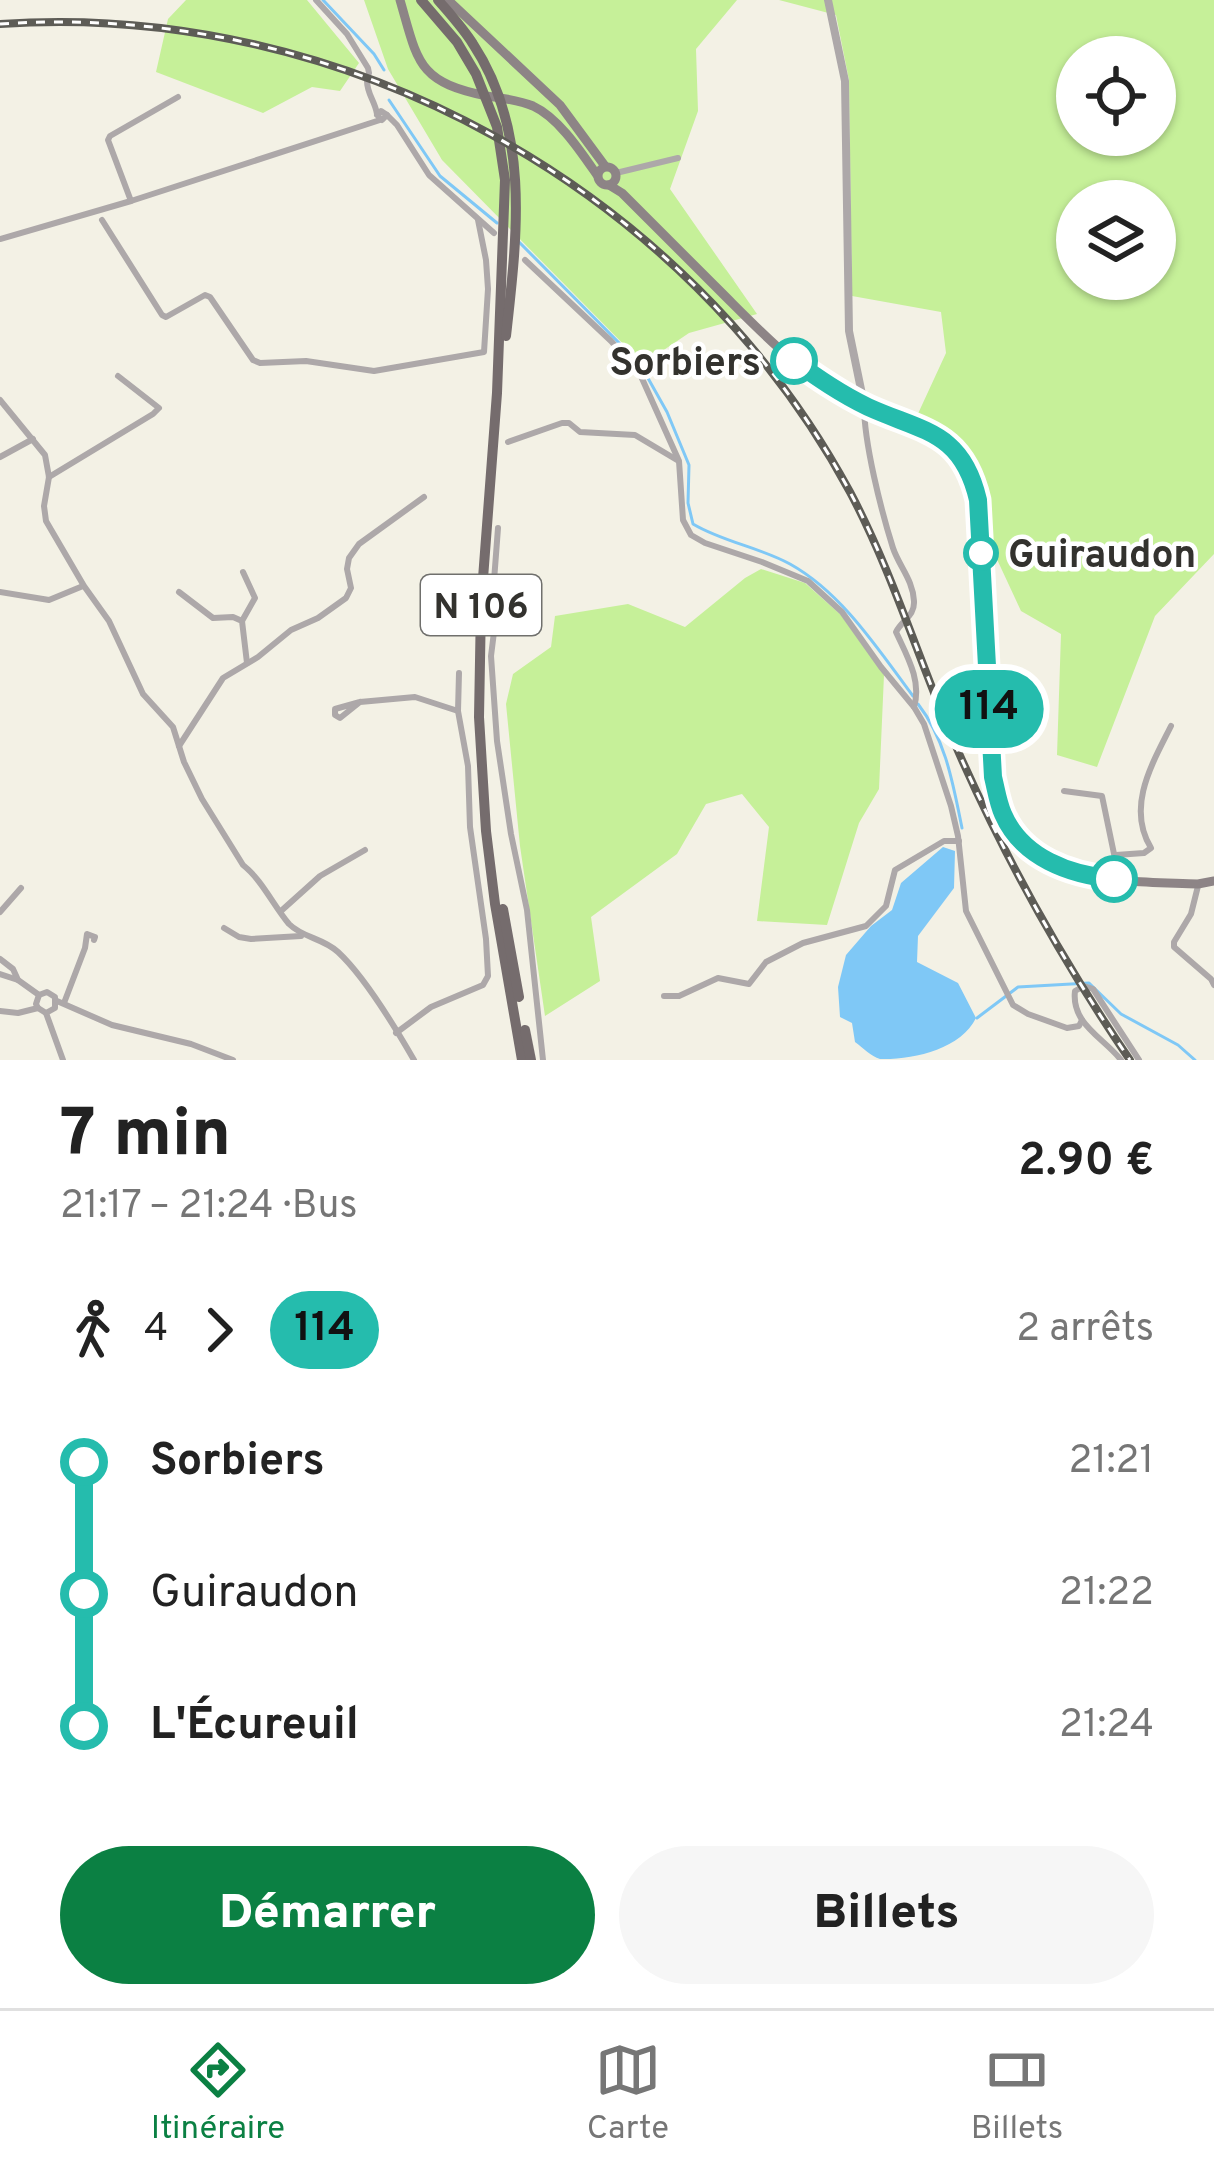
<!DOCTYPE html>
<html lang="fr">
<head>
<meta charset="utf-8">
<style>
	:root { --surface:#fff; --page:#f6f6f6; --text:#222; --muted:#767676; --line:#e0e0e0; --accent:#0b8043 }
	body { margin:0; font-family:Overpass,sans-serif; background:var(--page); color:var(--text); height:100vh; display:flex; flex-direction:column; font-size:45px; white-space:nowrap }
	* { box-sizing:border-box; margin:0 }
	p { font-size:39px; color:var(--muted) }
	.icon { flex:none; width:66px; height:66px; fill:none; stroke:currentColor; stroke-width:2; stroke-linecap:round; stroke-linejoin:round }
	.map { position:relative; height:1060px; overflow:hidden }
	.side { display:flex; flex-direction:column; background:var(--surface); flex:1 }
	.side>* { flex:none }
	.badge { padding:0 24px; border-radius:39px; font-size:42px; line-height:78px }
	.controls { position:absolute; left:1056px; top:36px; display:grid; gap:24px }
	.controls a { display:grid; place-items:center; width:120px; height:120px; border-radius:50%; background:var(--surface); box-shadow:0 3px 9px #0004; font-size:60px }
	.map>.badge { position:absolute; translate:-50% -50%; box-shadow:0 0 0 6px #fff }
	.legs { display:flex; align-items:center; gap:18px; height:132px; padding:0 60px; font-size:39px }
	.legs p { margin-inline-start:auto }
	.head { display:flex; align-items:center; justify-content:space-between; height:204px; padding:0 60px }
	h1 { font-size:66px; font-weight:800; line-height:90px }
	.primary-button { display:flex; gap:24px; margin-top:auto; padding:24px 60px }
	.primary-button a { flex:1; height:138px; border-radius:72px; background:var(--accent); color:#fff; font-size:48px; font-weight:800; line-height:138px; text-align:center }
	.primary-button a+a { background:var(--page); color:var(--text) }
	ul { padding:0 60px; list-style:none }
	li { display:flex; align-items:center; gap:42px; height:132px; font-size:45px }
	li i { display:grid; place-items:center; width:18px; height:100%; margin:0 15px; background:currentColor }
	li i::after { content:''; width:30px; height:30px; margin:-15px; border:9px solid; border-radius:50%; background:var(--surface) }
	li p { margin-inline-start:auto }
	li:first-child i { background:linear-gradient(#0000 50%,currentColor 0) }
	li:last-child i { background:linear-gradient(currentColor 50%,#0000 0) }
	.tab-bar { display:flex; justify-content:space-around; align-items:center; height:168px; border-top:3px solid var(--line); background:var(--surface); font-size:33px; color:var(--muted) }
	.tab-bar a { display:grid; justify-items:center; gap:6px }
	.tab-bar .active { color:var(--accent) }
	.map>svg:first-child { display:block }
</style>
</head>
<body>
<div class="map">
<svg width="1214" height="1060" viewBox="0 0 1214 1060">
	<rect width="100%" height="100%" fill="#f3f1e5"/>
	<!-- green -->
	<g fill="#c6f099" fill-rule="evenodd">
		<polygon points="186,0 307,0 359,63 340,91 312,87 263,113 156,72 168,19"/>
		<polygon points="364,0 737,0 696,49 698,111 670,189 757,314 689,333 643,364 442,160 388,69"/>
		<path d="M779 0H1214V554L1155 616 1097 767 1057 755 1061 634 1021 611 981 525 984 495 963 449 916 418 946 353 941 312 852 296 849 80 836 15ZM1077 57H1155V135H1077ZM1077 201H1155V279H1077Z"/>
		<polygon points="761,569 805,583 841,615 884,675 879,789 859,823 827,925 757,921 769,827 742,794 706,804 677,854 591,917 600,981 545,1016 520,846 506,704 513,674 551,647 555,616 628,604 685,627 745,578"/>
	</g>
	<!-- water -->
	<path fill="#7fc8f6" d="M943 847 955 851 954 888 918 936 917 962 958 983 976 1018C961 1049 913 1060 880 1059 871 1056 863 1048 855 1042L852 1023 840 1017 838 987 846 955 871 926 892 910 901 883Z"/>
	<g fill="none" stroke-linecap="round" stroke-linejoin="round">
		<!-- stream -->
		<g stroke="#7fc8f6" stroke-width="3">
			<polyline points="323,0 374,54 384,70"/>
			<polyline points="389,100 440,176 497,223"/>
			<path d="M518 241 640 364 667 412 689 465 688 503 693 524C723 542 759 547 790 564 842 593 878 649 913 696"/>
			<path d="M918 704C946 740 953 784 962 828"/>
			<polyline points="977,1018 1018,987 1089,983 1121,1014 1178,1045 1195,1060"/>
		</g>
		<!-- minor -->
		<g stroke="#ada8a9" stroke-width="6">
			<polyline points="316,0 347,34 368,68 369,73"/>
			<path d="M367 81C367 94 375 101 377 114"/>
			<polygon points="381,111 387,115 382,120 377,115"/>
			<polyline points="387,115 397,125 429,175 494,233"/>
			<polyline points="616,173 678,158"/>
			<polyline points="131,201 108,140 110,136 178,97"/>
			<polyline points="102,220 162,315 166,317 205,295 210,297 253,360 260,363 306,361 374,371 484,352 488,289 486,260 478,220"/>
			<polyline points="0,239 131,201 380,120"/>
			<polyline points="525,260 611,341 640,374 679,461 683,520 691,535 705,543 762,562 808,581 842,612 881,667 914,707 924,724 951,806 958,836 966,911 1013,1005 1028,1014 1067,1028 1079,1026 1082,1020"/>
			<path d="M0 400 45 455 49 477 44 506 46 521 84 586 109 621 143 694 173 727 184 762 202 799 243 865C262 880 273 905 289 924 303 938 323 938 338 952 365 977 395 1027 414 1060"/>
			<path d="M864 405C864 443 881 510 893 548 899 566 913 580 914 601 915 616 902 620 896 632 907 656 922 681 914 707"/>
			<polyline points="508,442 562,423 569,423 580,432 635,435 677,460"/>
			<polyline points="0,457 33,439"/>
			<polyline points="49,477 153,414 159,408 118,376"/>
			<polyline points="498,528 493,594 495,624 491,656 497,741 511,834 527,910 543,1060"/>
			<polyline points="0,592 49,600 83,586"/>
			<polyline points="179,592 213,618 233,617 242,621 247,663"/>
			<polyline points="242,621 255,598 243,572"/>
			<polyline points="360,702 340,718 335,715 335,709 360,702 415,697 458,711 468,766 470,827 486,939 488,976 483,985 431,1007 396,1033"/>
			<polyline points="458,711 459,673"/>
			<polyline points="179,746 223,678 258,657 291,630 318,618 346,598 351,588 347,569 349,558 359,544 424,497"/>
			<polyline points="1064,791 1102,796 1119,878"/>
			<path d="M1116 855 1144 853 1151 848C1126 807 1152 764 1171 726"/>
			<polyline points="1198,886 1191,914 1174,942 1174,947 1211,979 1214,985"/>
			<polyline points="281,911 320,876 365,850"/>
			<polyline points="0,912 21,888"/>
			<polyline points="224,928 239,937 251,939 301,936"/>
			<polyline points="0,959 13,969 18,980 39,995"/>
			<polyline points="0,974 18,980"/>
			<polyline points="39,995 36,1004 38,1008 46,1013 63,1060"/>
			<polyline points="39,995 47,992 55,997 55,1008 46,1013"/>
			<polyline points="664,996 679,996 718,978 749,984 766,962 803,943 866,926 886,906 895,870 944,841 959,841"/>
			<polyline points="57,1001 112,1025 191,1044 233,1060"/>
			<polyline points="64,1003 85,948 87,934 95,937 94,940"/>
			<polyline points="0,1011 18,1013 38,1008"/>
			<path d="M1121 1060C1104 1038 1071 1024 1075 991L1084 986 1093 989 1139 1060"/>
		</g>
		<!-- tertiary -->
		<polyline stroke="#ada8a9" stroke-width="8" points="828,0 845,81 849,331 864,404"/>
		<!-- secondary -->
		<g stroke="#8d8486" stroke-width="9">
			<path d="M400 0C418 62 417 82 487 96 502 98 519 100 533 106 559 118 581 152 597 175"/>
			<polyline points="448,0 560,105 605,166"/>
			<circle cx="607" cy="176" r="9"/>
			<path d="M609 185 622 193C657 228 692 263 727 298 759 330 793 365 832 388 891 423 960 421 978 500L993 777C996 789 998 803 1003 814 1034 887 1132 881 1198 884L1214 881"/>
		</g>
		<!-- primary -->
		<g stroke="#756c6d" stroke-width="10">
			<polyline points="421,0 457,42 476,74 497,127 505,180 497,393 481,605 479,717 486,831 495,904 522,1060"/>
			<path d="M438 0C450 14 463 28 473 44 531 132 517 237 506 336"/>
			<polyline points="503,909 519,997"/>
			<polyline points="525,1030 531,1060"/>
		</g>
		<!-- rail casing -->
		<g stroke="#5d5c56" stroke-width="8">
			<path id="rail" d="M0 24C344 0 687 189 850 492 894 575 920 665 958 751 1006 860 1063 962 1130 1060"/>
		</g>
		<!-- rail -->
		<use href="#rail" stroke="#fff" stroke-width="3" stroke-dasharray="9" stroke-linecap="butt"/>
	</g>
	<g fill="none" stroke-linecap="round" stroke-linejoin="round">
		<!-- line-1 casing -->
		<g stroke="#fff" stroke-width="27">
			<path id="line-1" d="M794 361C818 378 841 394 868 407 923 432 962 431 978 500L993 777C996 789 998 803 1003 814 1022 858 1070 875 1114 879"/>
		</g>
		<!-- line-1 -->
		<use href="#line-1" stroke="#25bcad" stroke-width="18"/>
	</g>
	<!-- markers -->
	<g fill="#fff" stroke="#25bcad" stroke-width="6">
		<circle cx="794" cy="361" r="21"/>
		<circle cx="981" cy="553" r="15"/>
		<circle cx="1114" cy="879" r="21"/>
	</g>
	<g text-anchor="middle" stroke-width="9" stroke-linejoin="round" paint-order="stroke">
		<!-- shield labels -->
		<rect fill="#fff" stroke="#70706d" stroke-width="3" x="421" y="575" width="120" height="60" rx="9"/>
		<g font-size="36" font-weight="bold" fill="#33322e">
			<text x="481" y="618">N 106</text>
		</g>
		<!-- stop labels -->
		<g font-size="39" font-weight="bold" fill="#33322e" stroke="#fff" text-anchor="end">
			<text x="761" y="375">Sorbiers</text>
			<text x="1008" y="567" text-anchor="start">Guiraudon</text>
		</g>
	</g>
</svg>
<div class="controls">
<a><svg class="icon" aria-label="locate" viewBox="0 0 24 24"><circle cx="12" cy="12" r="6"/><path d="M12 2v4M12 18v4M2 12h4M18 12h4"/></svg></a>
<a><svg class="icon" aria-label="layers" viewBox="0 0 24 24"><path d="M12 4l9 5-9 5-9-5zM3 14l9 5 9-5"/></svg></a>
</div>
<b class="badge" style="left:989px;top:709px;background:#25bcad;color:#111">114</b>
</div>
<section class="side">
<div class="head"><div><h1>7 min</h1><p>21:17 – 21:24 · Bus</p></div><b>2.90 €</b></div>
<div class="legs"><svg class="icon" aria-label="walk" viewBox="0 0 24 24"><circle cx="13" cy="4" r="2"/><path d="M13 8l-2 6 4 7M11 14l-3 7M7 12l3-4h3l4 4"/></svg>4<svg class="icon" aria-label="forward" viewBox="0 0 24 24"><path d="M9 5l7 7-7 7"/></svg><b class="badge" style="background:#25bcad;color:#111">114</b><p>2 arrêts</p></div>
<ul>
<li><i style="color:#25bcad"></i><b>Sorbiers</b><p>21:21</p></li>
<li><i style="color:#25bcad"></i><span>Guiraudon</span><p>21:22</p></li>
<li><i style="color:#25bcad"></i><b>L'Écureuil</b><p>21:24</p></li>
</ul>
<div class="primary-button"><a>Démarrer</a><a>Billets</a></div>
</section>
<nav class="tab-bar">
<a class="active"><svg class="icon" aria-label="directions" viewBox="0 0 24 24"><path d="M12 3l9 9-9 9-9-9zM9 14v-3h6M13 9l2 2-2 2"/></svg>Itinéraire</a>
<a><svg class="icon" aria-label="map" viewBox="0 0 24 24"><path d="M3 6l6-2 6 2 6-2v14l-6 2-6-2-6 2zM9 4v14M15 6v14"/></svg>Carte</a>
<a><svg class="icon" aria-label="tickets" viewBox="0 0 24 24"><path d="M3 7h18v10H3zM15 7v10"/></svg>Billets</a>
</nav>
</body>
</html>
